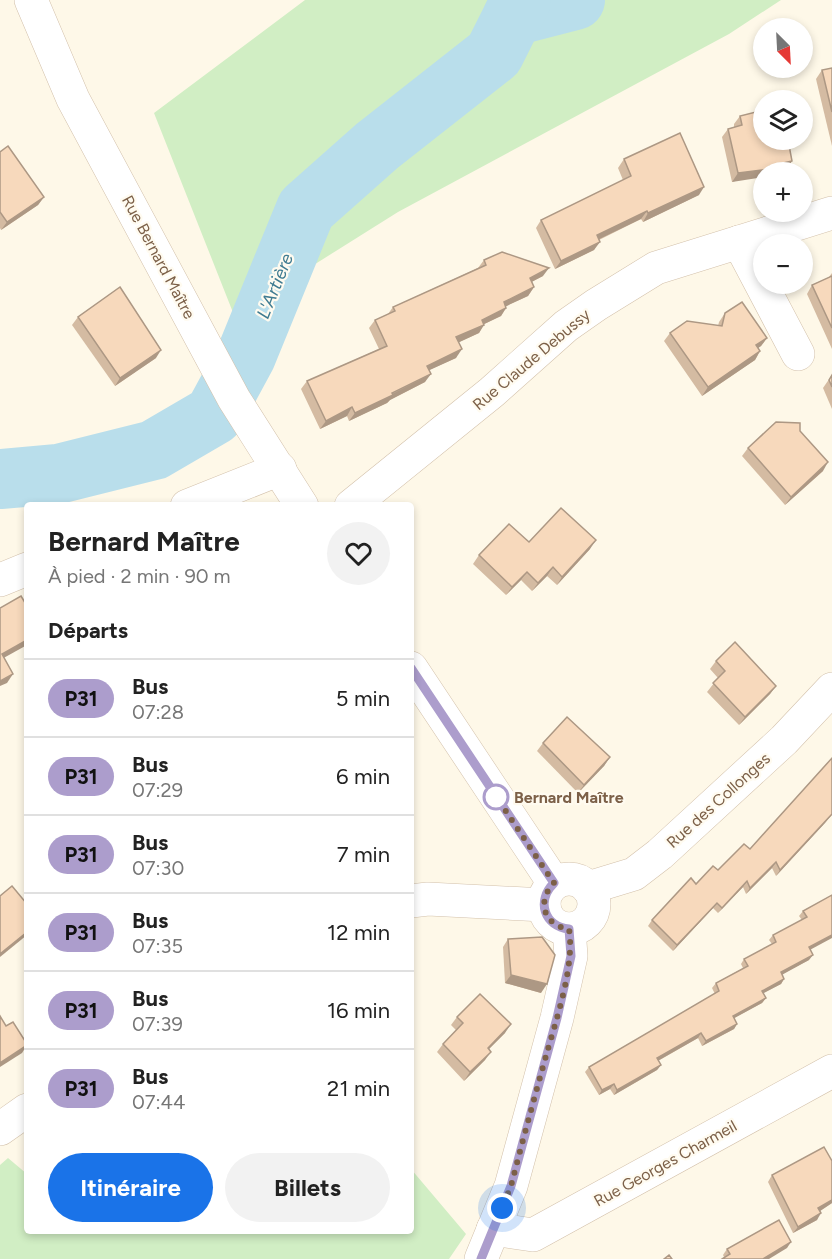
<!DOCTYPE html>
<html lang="fr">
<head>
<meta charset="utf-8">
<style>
	:root { --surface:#fff; --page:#f2f2f2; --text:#222; --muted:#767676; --line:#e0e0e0; --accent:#1a73e8 }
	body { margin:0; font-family:Figtree,sans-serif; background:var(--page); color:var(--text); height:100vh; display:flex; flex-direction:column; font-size:22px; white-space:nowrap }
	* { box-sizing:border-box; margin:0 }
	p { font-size:20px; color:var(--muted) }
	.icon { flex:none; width:33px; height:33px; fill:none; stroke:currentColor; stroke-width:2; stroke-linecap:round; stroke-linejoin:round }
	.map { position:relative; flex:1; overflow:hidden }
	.details { position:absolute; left:24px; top:502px; width:390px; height:732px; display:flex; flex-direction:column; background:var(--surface); border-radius:6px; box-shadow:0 3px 9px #0003 }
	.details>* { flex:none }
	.badge { padding:0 12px; border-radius:20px; font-size:21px; line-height:39px }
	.needle { width:39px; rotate:156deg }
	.tools { position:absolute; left:753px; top:18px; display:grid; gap:12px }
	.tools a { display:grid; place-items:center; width:60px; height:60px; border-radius:50%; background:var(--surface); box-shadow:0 3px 9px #0003; font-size:30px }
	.you { position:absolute; width:30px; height:30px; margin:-15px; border:4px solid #fff; border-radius:50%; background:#1a73e8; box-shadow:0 0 0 9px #1a73e833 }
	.map>.badge { position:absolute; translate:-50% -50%; box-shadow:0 0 0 3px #fff }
	h2 { padding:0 24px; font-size:22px; line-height:54px }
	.round { display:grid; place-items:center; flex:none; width:63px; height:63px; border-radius:32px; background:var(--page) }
	.overview { display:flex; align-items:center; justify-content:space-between; height:102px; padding:0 24px }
	h1 { font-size:28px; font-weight:700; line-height:45px }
	.primary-button { display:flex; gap:12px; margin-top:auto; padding:12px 24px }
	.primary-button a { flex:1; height:69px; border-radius:36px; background:var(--accent); color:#fff; font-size:24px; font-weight:700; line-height:69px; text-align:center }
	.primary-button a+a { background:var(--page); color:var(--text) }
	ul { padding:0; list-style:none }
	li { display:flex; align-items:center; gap:18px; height:78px; padding:0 24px; border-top:2px solid var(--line) }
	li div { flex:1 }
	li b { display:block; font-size:22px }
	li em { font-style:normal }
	li .badge { min-width:66px; font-weight:700; text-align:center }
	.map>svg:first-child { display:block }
</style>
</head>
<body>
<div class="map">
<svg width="832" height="1259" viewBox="0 0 832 1259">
	<rect width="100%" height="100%" fill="#fef8e8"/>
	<!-- green -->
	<g fill="#d1eec4">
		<polygon points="305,0 781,0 729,34 398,212 234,315 154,113"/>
		<polygon points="8,1158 27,1174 27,1232 411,1232 411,1169 466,1234 449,1259 0,1259 0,1165"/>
	</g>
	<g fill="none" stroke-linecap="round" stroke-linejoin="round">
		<!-- river -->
		<g stroke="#b9deeb" stroke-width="60">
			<polyline points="513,16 575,0"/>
			<polyline points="0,479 58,474 154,450 214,415 246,356 306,209 377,146 494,54 521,0"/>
		</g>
		<!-- minor casing -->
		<g stroke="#d3c1ab" stroke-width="34">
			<g id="minor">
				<polyline points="31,0 73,99 234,399 302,506"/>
				<polyline points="739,242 798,354"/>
				<polyline points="187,506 280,469"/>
				<polyline points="351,506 492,392 566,326 596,305 656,268 832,213"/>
				<polyline points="0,580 27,569"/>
				<polyline points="411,668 554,883"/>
				<circle cx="569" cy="904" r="25"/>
				<polyline points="588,888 634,874 660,854 784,740 832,689"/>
				<polyline points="411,901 428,899 544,905"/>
				<polyline points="0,1129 27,1110"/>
				<polyline points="493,1229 533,1235 832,1071"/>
				<polyline points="481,1259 511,1186 557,1018 571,956 569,929"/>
			</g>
		</g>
		<!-- minor -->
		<use href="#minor" stroke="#fff" stroke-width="33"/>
	</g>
	<!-- wall -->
	<g fill="#d4bba2">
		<polygon points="832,68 832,146 816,79 822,70"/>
		<polygon points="740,116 792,161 786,170 764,172 732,182 722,137 728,129 734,127 734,124"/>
		<polygon points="0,152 44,197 38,205 1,230 0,228"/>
		<polygon points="624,159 699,195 643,222 641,219 599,240 594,250 555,269 536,228 541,220 623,180 618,168"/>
		<polygon points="484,260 543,276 531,282 534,287 528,296 506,306 506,308 501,316 484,324 479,333 459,342 456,358 429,370 425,382 390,400 387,403 349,421 347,416 320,429 301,389 307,381 379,349 369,328 375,320 388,314 393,307 478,268"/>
		<polygon points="832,273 832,349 807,294 812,285 829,277"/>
		<polygon points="725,313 767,338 761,346 758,348 760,351 755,360 702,396 664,341 670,333 718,326 719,322"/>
		<polygon points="78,317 156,358 115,386 72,325"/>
		<polygon points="832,375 832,409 823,388"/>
		<polygon points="800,431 823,471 785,505 742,456 748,448"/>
		<polygon points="529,542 590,549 557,585 547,576 532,591 521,580 506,595 473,564 479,555"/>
		<polygon points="716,661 776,686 770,694 739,725 707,692 718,678 710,669"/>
		<polygon points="543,743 610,757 604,766 578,793 537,751"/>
		<polygon points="832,758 832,815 776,876 772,868 746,894 743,887 718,913 713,908 673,951 648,926 652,920 696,884 750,849"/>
		<polygon points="832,895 810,950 809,960 782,974 784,979 781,984 763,993 766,998 762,1003 734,1018 737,1024 734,1029 702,1046 698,1038 658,1061 661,1065 657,1070 614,1095 610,1089 599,1095 585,1072 589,1067 715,994 712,988 716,983 743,968 741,964 744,959 772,944 769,940 773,935 802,920 799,916 803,911"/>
		<polygon points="508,939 541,993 505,983 503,947"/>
		<polygon points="457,1017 505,1033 489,1049 485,1060 464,1081 437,1052 443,1044 456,1030 451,1025"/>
		<polygon points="832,1161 832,1203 820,1211 817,1220 793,1233 768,1182 772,1175"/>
		<polygon points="787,1248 724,1257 723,1255 727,1249"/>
	</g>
	<!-- shaded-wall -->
	<g fill="#ad9884">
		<polygon points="792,161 786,170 773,172 764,172 764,177 732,182 738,173"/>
		<polygon points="704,187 699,195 643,222 648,213"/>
		<polygon points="44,197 38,205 1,230 7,222"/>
		<polygon points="647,211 641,219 591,243 597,235"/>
		<polygon points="600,242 594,250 555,269 561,261"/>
		<polygon points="549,268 543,276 524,286 530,278"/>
		<polygon points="534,287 528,296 498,310 504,302"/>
		<polygon points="506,308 501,316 476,328 482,320"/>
		<polygon points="484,325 479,333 451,346 456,337"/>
		<polygon points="767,338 761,346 751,353 756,345"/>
		<polygon points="462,349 456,358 421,374 427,366"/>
		<polygon points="161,350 156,358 115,386 120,378"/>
		<polygon points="760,351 755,360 702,396 708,387"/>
		<polygon points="431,374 425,382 390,400 387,403 349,421 355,413"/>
		<polygon points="352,407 347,416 320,429 326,421"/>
		<polygon points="828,462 823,471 785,505 791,497"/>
		<polygon points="596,540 590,549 557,585 562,577"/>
		<polygon points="553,567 547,576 532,591 538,583"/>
		<polygon points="527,572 521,580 506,595 512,587"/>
		<polygon points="27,640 27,645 0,660 2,654"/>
		<polygon points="13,674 7,683 0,686 0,681"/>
		<polygon points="776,686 770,694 739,725 745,717"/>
		<polygon points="610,757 604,766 578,793 584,785"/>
		<polygon points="832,814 825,823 776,876 780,870"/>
		<polygon points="776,862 772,868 746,894 750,888"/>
		<polygon points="747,881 743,887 718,913 722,908"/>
		<polygon points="717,903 713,908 673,951 677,945"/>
		<polygon points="27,932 27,935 0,957 0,954"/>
		<polygon points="832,935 832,938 806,952 809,947"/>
		<polygon points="813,955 809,960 778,977 781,972"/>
		<polygon points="511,975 547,984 541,993 505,983"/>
		<polygon points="784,979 781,984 758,996 762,991"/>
		<polygon points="766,998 762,1003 729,1021 733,1016"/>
		<polygon points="511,1024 505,1033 482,1056 488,1048"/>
		<polygon points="737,1024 734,1029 702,1046 706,1041"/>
		<polygon points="701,1033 698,1038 654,1063 657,1058"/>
		<polygon points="27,1045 22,1053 0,1067 0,1063"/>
		<polygon points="491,1052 485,1060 464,1081 470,1072"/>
		<polygon points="661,1065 657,1070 614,1095 617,1090"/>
		<polygon points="614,1084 610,1089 599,1095 602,1090"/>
		<polygon points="832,1200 832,1203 814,1215 818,1208"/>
		<polygon points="821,1213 817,1220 793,1233 798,1227"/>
		<polygon points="791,1242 787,1248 769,1259 763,1259"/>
	</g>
	<!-- building -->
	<g fill="#f7d9bc" stroke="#ad9884" stroke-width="1.5">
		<polygon points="832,68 832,112 822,70"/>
		<polygon points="764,110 764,140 788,140 792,161 770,166 770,169 738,173 728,129 742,125 740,116"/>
		<polygon points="680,133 704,187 648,213 647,211 597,235 600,242 561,261 541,220 631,176 624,159"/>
		<polygon points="8,146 44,197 7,222 0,212 0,152"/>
		<polygon points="502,252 549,268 530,278 534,287 504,302 506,308 482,320 484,325 456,337 462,349 427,366 431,374 392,393 393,395 355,413 352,407 326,421 307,381 387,346 375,320 395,311 393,307 486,265 484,260"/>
		<polygon points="832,276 832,328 812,285"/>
		<polygon points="120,287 161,350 120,378 78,317"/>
		<polygon points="742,302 767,338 756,345 760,351 708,387 670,333 687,321 722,326 725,313"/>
		<polygon points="832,375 832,387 829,380"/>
		<polygon points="776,422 800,423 800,431 828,462 791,497 748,448"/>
		<polygon points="561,508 596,540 562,577 553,567 538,583 527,572 512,587 479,555 509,524 529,542"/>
		<polygon points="21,596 27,606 27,640 2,654 13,674 0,681 0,608"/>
		<polygon points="735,642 776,686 745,717 713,683 725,671 716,661"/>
		<polygon points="567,717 610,757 584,785 543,743"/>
		<polygon points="832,758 832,814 780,870 776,862 750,888 747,881 722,908 717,903 677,945 652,920 691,878 696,884 713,866 718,870 744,844 750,849"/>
		<polygon points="12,886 27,904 27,932 0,954 0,896"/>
		<polygon points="832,895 832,935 809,947 813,955 781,972 784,979 762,991 766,998 733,1016 737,1024 706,1041 701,1033 657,1058 661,1065 617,1090 614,1084 602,1090 589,1067 719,991 716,983 748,966 744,959 776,942 773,935 807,917 803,911"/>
		<polygon points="542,937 555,955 547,984 511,975 508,939"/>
		<polygon points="480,994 511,1024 488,1048 491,1052 470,1072 443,1044 463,1023 457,1017"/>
		<polygon points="0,1016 6,1026 13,1022 27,1044 27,1045 0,1063"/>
		<polygon points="824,1147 832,1161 832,1200 818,1208 821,1213 798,1227 772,1175"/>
		<polygon points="779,1220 791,1242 763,1259 722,1259 730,1254 727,1249"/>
		<polygon points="669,1255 672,1259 664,1259"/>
	</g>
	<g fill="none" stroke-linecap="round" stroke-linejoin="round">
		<!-- line casing -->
		<g stroke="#fff" stroke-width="14">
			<path id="line" d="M411 668 554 883C536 901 544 926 569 929L571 956 557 1018 511 1186 481 1259"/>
		</g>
		<!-- line -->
		<use href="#line" stroke="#ac9dcc" stroke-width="9"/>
		<!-- walk -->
		<path stroke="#7c6048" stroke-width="6" stroke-dasharray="0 10.8" d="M496 797 495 795 554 883C536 901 544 926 569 929 575 966 556 1020 546 1056 534 1099 522 1143 511 1186L502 1208"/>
	</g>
	<!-- markers -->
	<circle fill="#fff" stroke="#ac9dcc" stroke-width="3" cx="496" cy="797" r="12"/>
	<g text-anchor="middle" stroke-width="4.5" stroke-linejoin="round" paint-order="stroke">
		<!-- street labels -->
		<g font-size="16" fill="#7c6048" stroke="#fffbf0">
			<text transform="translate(159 257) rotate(62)" y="6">Rue Bernard Maître</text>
			<text transform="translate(531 359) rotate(-40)" y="6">Rue Claude Debussy</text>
			<text transform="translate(718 800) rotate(-42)" y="6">Rue des Collonges</text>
			<text transform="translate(665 1163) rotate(-29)" y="6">Rue Georges Charmeil</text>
		</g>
		<!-- stop labels -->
		<g font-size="16" font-weight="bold" fill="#7c6048" stroke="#fffbf0" text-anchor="start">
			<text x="514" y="803">Bernard Maître</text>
		</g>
		<!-- water labels -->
		<g font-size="18" font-style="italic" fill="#3f7b91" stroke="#fffbf0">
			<text transform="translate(275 286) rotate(-68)" y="6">L'Artière</text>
		</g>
	</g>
</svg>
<div class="tools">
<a><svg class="needle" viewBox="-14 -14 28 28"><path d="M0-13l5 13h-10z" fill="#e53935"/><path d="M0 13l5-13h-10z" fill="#767676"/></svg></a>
<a><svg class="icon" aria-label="layers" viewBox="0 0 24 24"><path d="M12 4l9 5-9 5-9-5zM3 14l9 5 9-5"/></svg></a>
<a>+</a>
<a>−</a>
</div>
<div class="you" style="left:502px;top:1208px"></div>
<section class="details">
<div class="overview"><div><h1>Bernard Maître</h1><p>À pied · 2 min · 90 m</p></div><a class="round"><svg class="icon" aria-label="heart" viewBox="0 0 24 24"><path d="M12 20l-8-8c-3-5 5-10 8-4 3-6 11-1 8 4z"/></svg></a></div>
<h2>Départs</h2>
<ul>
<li><span class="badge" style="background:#ac9dcc;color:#111">P31</span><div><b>Bus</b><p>07:28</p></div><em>5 min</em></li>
<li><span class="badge" style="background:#ac9dcc;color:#111">P31</span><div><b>Bus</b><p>07:29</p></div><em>6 min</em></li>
<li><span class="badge" style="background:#ac9dcc;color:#111">P31</span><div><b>Bus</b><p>07:30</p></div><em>7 min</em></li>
<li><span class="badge" style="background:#ac9dcc;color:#111">P31</span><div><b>Bus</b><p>07:35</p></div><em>12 min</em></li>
<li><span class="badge" style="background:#ac9dcc;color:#111">P31</span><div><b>Bus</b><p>07:39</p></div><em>16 min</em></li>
<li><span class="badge" style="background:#ac9dcc;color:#111">P31</span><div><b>Bus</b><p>07:44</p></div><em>21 min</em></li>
</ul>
<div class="primary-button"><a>Itinéraire</a><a>Billets</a></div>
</section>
</div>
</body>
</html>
